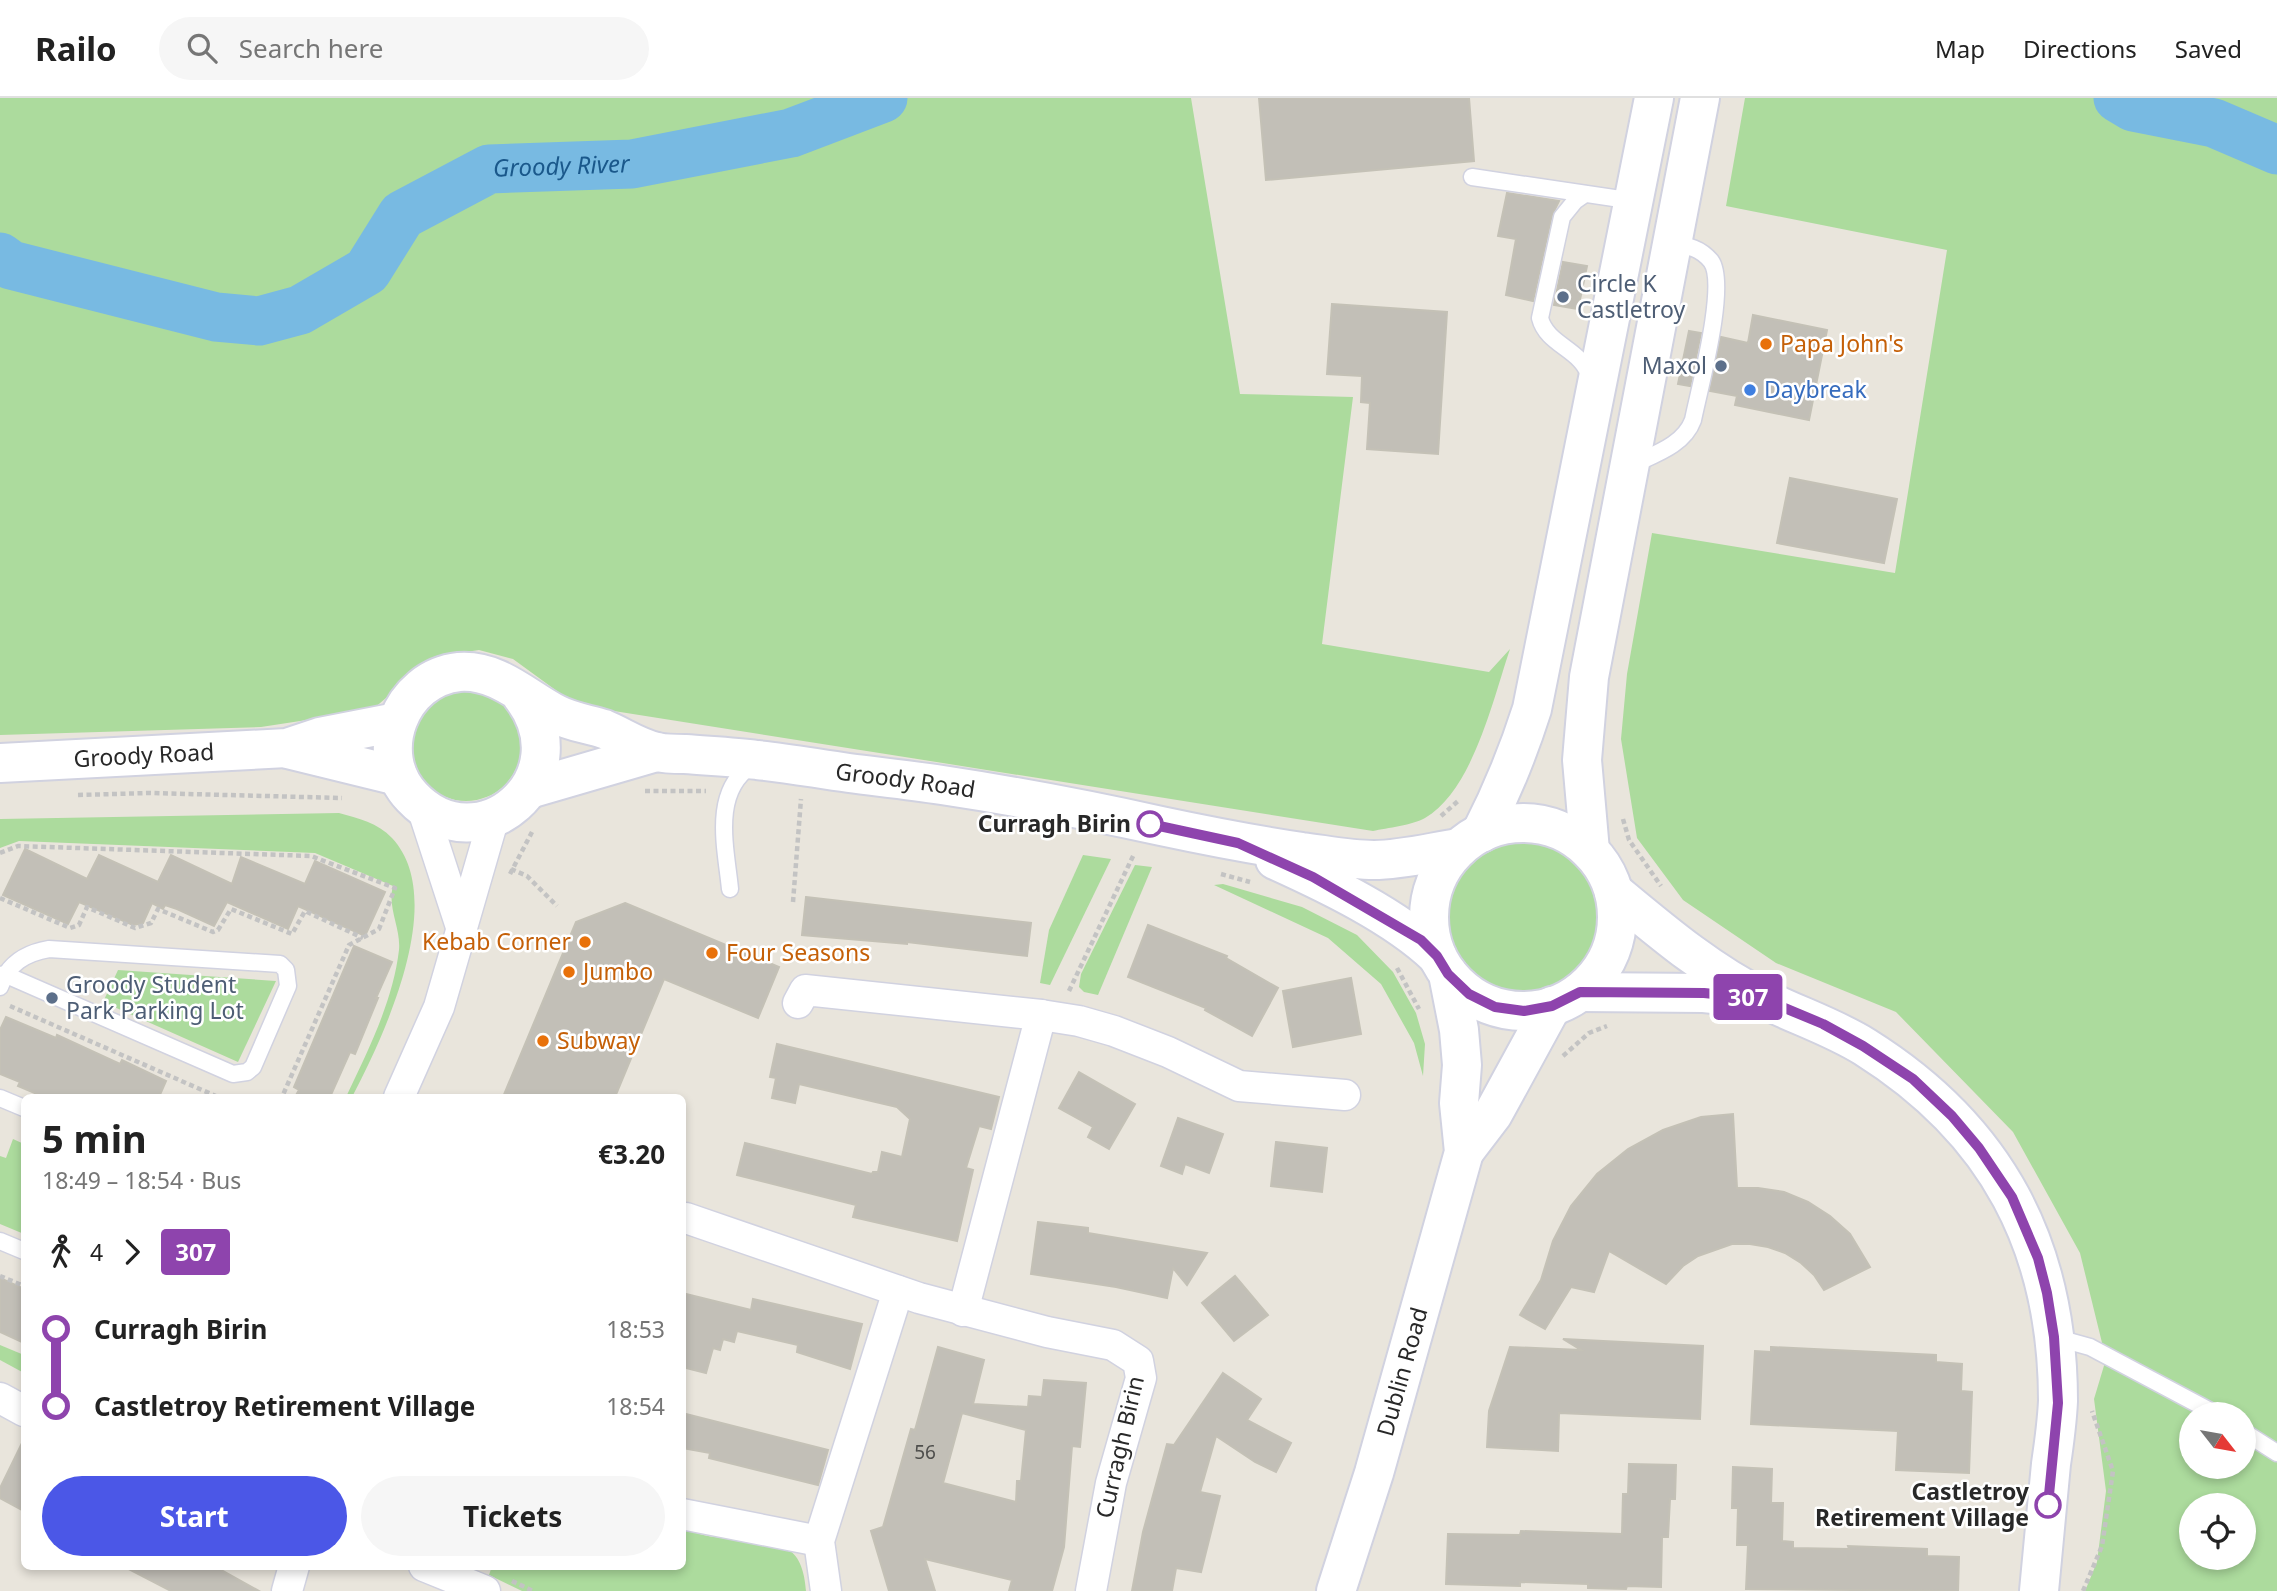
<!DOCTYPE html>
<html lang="en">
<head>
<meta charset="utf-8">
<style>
	:root { --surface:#fff; --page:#f6f6f6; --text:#222; --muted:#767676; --line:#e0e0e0; --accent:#4b57e7 }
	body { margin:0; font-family:"Noto Sans",sans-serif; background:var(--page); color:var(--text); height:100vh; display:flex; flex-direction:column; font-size:26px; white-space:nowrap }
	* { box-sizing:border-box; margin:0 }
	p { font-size:23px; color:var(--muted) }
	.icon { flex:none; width:38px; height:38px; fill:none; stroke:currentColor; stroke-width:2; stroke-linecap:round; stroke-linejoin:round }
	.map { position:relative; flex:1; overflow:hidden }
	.side { position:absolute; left:21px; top:996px; width:665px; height:476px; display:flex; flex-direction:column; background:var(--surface); border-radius:10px; box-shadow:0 4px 10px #0003 }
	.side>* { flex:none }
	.badge { padding:0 14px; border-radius:5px; font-size:24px; line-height:46px }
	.needle { width:46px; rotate:121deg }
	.fabs { position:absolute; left:2179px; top:1304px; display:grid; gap:14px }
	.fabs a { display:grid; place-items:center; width:77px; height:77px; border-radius:50%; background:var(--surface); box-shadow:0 4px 10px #0003; font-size:35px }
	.map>.badge { position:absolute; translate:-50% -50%; box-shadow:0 0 0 4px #fff }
	.legs { display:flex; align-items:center; gap:10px; height:77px; padding:0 21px; font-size:23px }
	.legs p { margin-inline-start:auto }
	.headline { display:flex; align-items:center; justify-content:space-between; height:119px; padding:0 21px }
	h1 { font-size:38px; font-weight:700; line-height:52px }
	.action { display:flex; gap:14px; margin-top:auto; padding:14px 21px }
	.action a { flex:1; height:80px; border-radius:42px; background:var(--accent); color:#fff; font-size:28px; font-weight:700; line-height:80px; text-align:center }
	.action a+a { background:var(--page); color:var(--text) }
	ul { padding:0 21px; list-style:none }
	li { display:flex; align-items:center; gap:24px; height:77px; font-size:26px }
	li i { display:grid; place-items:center; width:10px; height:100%; margin:0 9px; background:currentColor }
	li i::after { content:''; width:18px; height:18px; margin:-9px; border:5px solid; border-radius:50%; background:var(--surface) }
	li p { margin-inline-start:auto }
	li:first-child i { background:linear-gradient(#0000 50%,currentColor 0) }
	li:last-child i { background:linear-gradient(currentColor 50%,#0000 0) }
	header { display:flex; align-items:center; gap:42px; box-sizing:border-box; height:98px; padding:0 35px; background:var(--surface); border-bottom:2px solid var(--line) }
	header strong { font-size:33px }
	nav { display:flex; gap:38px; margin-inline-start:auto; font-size:24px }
	.search { width:490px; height:63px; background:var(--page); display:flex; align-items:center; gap:18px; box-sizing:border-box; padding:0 24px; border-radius:38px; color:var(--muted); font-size:26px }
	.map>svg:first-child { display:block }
</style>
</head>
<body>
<header>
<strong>Railo</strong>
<div class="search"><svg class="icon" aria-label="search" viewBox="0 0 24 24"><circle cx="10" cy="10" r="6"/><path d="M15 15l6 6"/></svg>Search here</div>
<nav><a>Map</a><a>Directions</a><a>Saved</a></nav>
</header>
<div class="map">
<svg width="2277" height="1493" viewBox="0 0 2277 1493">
	<rect width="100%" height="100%" fill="#e9e5dc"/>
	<!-- green -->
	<g fill="#acdb9d" fill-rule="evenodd">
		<path d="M0 0H1191L1240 296 1353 299 1322 546 1489 574 1510 551C1493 601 1473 692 1425 720 1413 727 1387 730 1373 733L576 607 513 561 479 552 445 557 401 587 372 612 261 629 0 637Z"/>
		<path d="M1745 0H2277V1493H2085L2097 1464 2106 1393 2094 1301 2106 1261 2080 1155 2013 1034 1896 914 1776 865 1683 802 1637 740 1621 641 1627 576 1652 435 1895 475 1947 152 1726 108ZM2191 1316H2244V1368H2191ZM2191 1407H2244V1460H2191Z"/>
		<circle cx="466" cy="648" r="55"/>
		<path d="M339 715C358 720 378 725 392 740 449 801 384 938 352 999H346C368 953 393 903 399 852 401 830 387 809 393 788L315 755 19 743 0 750V721Z"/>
		<circle cx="1525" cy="820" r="79"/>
		<polygon points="1083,757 1111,761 1050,887 1040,885 1049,832"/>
		<polygon points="1135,767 1152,769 1098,897 1084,894 1079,889 1081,876"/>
		<polygon points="1223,786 1302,809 1357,837 1393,874 1416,915 1425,946 1423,978 1414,945 1381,886 1328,840 1214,787"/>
		<polygon points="118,872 276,883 238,964 103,904"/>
		<polygon points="13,1041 24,1046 24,1136 0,1126 0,1058 6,1060"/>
		<polygon points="0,1247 24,1257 24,1275 0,1262"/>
		<path d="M683 1431C693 1434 704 1438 715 1439 731 1442 778 1444 790 1453 802 1461 805 1480 806 1493H522L489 1477 492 1468H682Z"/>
	</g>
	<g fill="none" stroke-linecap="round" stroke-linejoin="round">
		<!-- river -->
		<g stroke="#78bae2" stroke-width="49">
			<polyline points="2118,0 2133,9 2214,25 2277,52"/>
			<path id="s1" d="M0 159 11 167 216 219 259 223 300 212 367 173 402 117 489 71 632 66 791 35 883 0"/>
		</g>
	</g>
	<!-- building -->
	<g fill="#c2bfb7" stroke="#c4c1b6" stroke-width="2" fill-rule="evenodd">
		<polygon points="1259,0 1469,0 1474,63 1266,82"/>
		<polygon points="1507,95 1559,103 1552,117 1533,203 1506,197 1516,141 1498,138"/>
		<polygon points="1563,164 1587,168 1578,211 1554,207"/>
		<polygon points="1332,206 1447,214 1438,356 1367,351 1370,305 1361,304 1362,278 1327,276"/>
		<polygon points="1753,217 1827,232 1809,322 1735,307 1737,298 1710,293 1721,239 1748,245"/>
		<polygon points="1689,233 1701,235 1690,288 1678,286"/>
		<polygon points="1790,380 1897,401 1884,465 1777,445"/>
		<polygon points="25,751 87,781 99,757 158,784 171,757 232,786 241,759 305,786 315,763 385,794 365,838 298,808 288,831 227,804 214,828 177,811 165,807 163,811 152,805 143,825 133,827 79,804 68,826 3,797"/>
		<polygon points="806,799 1031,825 1027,858 907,844 907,846 802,837"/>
		<polygon points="625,805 779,869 758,920 664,881 615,999 503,999 576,824"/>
		<polygon points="1148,827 1227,858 1226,860 1278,890 1252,938 1205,912 1206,910 1128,879"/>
		<polygon points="354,848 392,864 376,900 378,900 355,956 350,954 330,999 295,999 299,992 294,989"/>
		<polygon points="1351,880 1361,936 1293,949 1283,893"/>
		<polygon points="6,919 56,940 57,937 120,966 122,962 166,983 159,999 44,999 18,988 20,984 0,976 0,932"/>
		<polygon points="777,946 999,999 991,1031 979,1028 966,1070 973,1072 957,1143 853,1119 856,1107 737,1077 745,1045 872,1076 873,1074 878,1074 882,1054 902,1059 910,1021 897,1009 799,986 795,1005 772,1000 776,980 770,979"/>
		<polygon points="1079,974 1135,1006 1109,1051 1088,1039 1093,1029 1059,1010"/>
		<polygon points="1733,1016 1737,1090 1758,1090 1784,1094 1808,1104 1830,1118 1850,1136 1870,1169 1824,1192 1814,1177 1801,1165 1785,1155 1768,1149 1750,1146 1732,1146 1698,1158 1683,1168 1666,1186 1609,1153 1594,1194 1571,1189 1545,1231 1520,1217 1541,1182 1553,1143 1571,1108 1597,1076 1628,1051 1663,1032 1701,1019"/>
		<polygon points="1178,1020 1223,1036 1209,1075 1185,1066 1182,1076 1161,1068"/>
		<polygon points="1276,1044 1327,1050 1322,1094 1271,1088"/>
		<polygon points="1038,1124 1088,1130 1088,1135 1207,1155 1187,1187 1173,1170 1167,1200 1116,1189 1031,1176"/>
		<polygon points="1235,1178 1268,1217 1234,1243 1202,1205"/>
		<polygon points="0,1180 24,1191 24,1245 0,1234"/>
		<polygon points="682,1195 751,1212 753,1201 862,1226 850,1271 797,1254 798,1247 737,1233 734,1244 723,1241 720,1252 713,1250 706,1275 682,1269"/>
		<polygon points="1563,1241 1703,1248 1700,1321 1559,1315 1558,1353 1487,1349 1489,1313 1510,1249 1581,1252"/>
		<path d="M938 1249 984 1262 973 1306 1028 1309 1029 1298 1042 1299 1044 1282 1086 1285 1080 1349 1072 1348 1064 1449 1052 1493H1009L1012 1482 925 1461 935 1493H889L871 1433 883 1429 911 1331 915 1332ZM962 1315 1026 1332 1021 1383H1017L1016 1404 943 1385Z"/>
		<polygon points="1771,1249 1936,1257 1936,1264 1962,1266 1961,1293 1972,1294 1969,1375 1896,1372 1898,1333 1751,1326 1755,1253 1771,1254"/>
		<polygon points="1223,1275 1261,1301 1247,1322 1291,1345 1276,1374 1255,1364 1216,1338 1200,1394 1220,1398 1201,1474 1176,1470 1172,1493 1132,1493 1143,1434 1167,1346 1174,1347"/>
		<polygon points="682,1315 828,1352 818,1387 709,1360 710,1355 682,1350"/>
		<polygon points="24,1341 24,1413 0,1400 0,1390"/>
		<polygon points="1629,1366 1676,1367 1675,1401 1670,1401 1668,1439 1662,1439 1661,1489 1627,1488 1626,1491 1588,1490 1588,1486 1520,1484 1520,1488 1446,1486 1448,1436 1520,1437 1521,1433 1622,1436 1623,1396 1628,1396"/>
		<polygon points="1733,1369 1772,1371 1771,1405 1783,1405 1782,1443 1793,1444 1793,1450 1849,1451 1848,1448 1927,1451 1927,1458 1959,1459 1958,1493 1746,1491 1748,1447 1737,1447 1738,1410 1732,1410"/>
		<polygon points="123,1468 214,1468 259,1493 171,1493"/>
	</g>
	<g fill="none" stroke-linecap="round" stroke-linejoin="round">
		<!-- service casing -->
		<g stroke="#d1d2e0" stroke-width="19">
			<g id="service">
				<polyline points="1472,79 1634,103"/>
				<path d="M1585 96 1575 103 1562 119 1540 220C1547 248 1583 251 1590 280"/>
				<path d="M1632 367C1655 356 1684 347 1693 322 1699 292 1728 186 1711 163 1700 150 1689 148 1673 146"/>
				<path d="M730 791C726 750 711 694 752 667"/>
				<path d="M0 889C8 866 25 855 49 851L280 866 286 872 288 888 253 969 247 974 233 976 4 876"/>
				<polyline points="0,1000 24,1010"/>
				<polyline points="0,1143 24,1153"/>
				<polyline points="2054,1239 2090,1249 2216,1316"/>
				<polyline points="2244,1334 2277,1355"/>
			</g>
		</g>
		<!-- minor casing -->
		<g stroke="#d1d2e0" stroke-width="33">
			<g id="minor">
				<polyline points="422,709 462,832"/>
				<polyline points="798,905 805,892 1041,917 963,1213"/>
				<polyline points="1041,917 1079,923 1114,933 1168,954 1239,988 1345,997"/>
				<polyline points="399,999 439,909 494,719"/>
				<polyline points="686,1120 919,1200 1047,1234 1113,1247 1138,1263 1141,1280 1111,1385 1091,1493"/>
				<polyline points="0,1300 24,1313"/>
				<polyline points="682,1416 819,1443"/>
				<polyline points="424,1468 485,1493"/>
				<polyline points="287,1493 294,1468"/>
				<polyline points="826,1493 819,1443 898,1193"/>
			</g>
		</g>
		<!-- tertiary casing -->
		<g stroke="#d1d2e0" stroke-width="42">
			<g id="tertiary">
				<path id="s2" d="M521 597C585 679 479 770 412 699 371 656 400 580 459 574 497 571 525 600 556 616 571 624 588 626 604 631 621 638 638 650 657 654 665 656 676 656 685 656 709 658 733 659 757 662 788 665 819 671 849 675 880 679 911 682 942 687 1015 698 1089 712 1161 728 1208 738 1255 747 1302 754 1326 757 1350 762 1374 762 1402 762 1432 754 1459 750"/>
				<polyline points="288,651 398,678"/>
				<path id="s3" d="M0 665 287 650 320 639 397 624"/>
				<polyline points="529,691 656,654"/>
				<path d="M1275 762C1328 786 1395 818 1437 858"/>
				<path d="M1614 794C1661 833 1709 874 1764 901 1798 918 1833 929 1865 949 1997 1032 2058 1148 2058 1303 2057 1324 2054 1346 2051 1366 2047 1409 2043 1451 2039 1493"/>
				<polyline points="1580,894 1704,895 1751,900"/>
			</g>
		</g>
		<!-- secondary casing -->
		<g stroke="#d1d2e0" stroke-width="42">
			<g id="secondary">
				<circle cx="1523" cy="819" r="94"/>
				<path d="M1481 735C1502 694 1518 655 1532 611L1654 0"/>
				<polyline points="1590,753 1582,662 1589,579 1700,0"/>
				<polyline points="1464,1054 1493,1016 1552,908"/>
				<path id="s4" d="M1336 1493 1374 1375 1464 1054 1459 1005 1462 967 1459 932 1448 876"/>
			</g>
		</g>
		<!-- path -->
		<g stroke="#c3c3c3" stroke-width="4.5" stroke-dasharray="5 3.5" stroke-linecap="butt">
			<polyline points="645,693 706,693"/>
			<polyline points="78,697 150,695 342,700"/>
			<polyline points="1441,718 1458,703"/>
			<polyline points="1623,721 1629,742 1661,788"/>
			<polyline points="0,755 18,748 311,758 395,790 379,831 349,847 282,999"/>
			<polyline points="511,771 527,778 557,808"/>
			<polyline points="510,776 532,734"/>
			<polyline points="1221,776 1250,784"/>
			<polyline points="0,800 70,830 79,827 87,809 135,830 151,825 158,811 213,834 218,832 231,811 292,836 305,813 363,840"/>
			<polyline points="793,804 801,701"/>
			<polyline points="1397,870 1419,911"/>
			<polyline points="1069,893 1134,756"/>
			<polyline points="10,908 218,999"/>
			<polyline points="1563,958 1589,935 1607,928"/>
			<polyline points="0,1178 24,1188"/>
			<polyline points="512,1483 533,1493"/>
			<polyline points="2083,1493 2102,1448 2113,1373 2092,1313"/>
		</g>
		<!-- service -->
		<use href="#service" stroke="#fff" stroke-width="16"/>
		<!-- minor -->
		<use href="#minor" stroke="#fff" stroke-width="30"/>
		<!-- tertiary -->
		<use href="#tertiary" stroke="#fff" stroke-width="38"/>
		<!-- secondary -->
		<use href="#secondary" stroke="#fff" stroke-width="38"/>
	</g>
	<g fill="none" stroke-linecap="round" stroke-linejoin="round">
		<!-- line-1 casing -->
		<g stroke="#fff" stroke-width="16">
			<polyline id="line-1" points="1150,726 1238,745 1313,779 1421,842 1437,858 1448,876 1469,896 1495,909 1524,913 1552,908 1580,894 1704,895 1763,901 1823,926 1863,948 1913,981 1952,1018 1979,1050 2012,1099 2038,1160 2047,1195 2054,1239 2058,1305 2048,1407"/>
		</g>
		<!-- line-1 -->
		<use href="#line-1" stroke="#8e44ad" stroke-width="10"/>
	</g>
	<!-- markers -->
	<g fill="#5c6f8a" stroke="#fff" stroke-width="2.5">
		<circle cx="1563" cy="199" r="7"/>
		<circle cx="1721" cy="268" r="7"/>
		<circle cx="52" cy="900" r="7"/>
	</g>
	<g fill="#e8710a" stroke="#fff" stroke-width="2.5">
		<circle cx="1766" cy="246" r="7"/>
		<circle cx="585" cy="844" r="7"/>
		<circle cx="712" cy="855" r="7"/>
		<circle cx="569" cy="874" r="7"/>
		<circle cx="543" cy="943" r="7"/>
	</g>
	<circle fill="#3f7fe0" stroke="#fff" stroke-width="2.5" cx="1750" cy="292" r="7"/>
	<g fill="#fff" stroke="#8e44ad" stroke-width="3.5">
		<circle cx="1150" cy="726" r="12"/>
		<circle cx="2048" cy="1407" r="12"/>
	</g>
	<g text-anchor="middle" stroke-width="5" stroke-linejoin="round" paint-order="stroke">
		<!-- number labels -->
		<g font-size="19" fill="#4e4e4c">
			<text x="925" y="1361">56</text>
		</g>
		<!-- service labels -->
		<g font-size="23" fill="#4e5e75" stroke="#fff" text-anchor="start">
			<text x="1577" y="194">Circle K<tspan x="1577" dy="26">Castletroy</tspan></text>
			<text x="1707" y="276" text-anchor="end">Maxol</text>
			<text x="66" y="895">Groody Student<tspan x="66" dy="26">Park Parking Lot</tspan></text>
		</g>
		<!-- food labels -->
		<g font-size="23" fill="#c56008" stroke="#fff" text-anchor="start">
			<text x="1780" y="254">Papa John's</text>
			<text x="571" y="852" text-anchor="end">Kebab Corner</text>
			<text x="726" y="863">Four Seasons</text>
			<text x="583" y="882">Jumbo</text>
			<text x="557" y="951">Subway</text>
		</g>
		<!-- shop labels -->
		<g font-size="23" fill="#366cbe" stroke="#fff" text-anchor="start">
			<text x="1764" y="300">Daybreak</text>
		</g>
		<!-- street labels -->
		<g font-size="23" fill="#282828" stroke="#fff">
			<text dy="8" stroke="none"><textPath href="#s3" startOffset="144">Groody Road</textPath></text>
			<text dy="8" stroke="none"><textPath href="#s2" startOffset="866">Groody Road</textPath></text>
			<text dy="8" stroke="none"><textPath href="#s4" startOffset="229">Dublin Road</textPath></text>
			<text transform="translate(1120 1349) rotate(-77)" y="8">Curragh Birin</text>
		</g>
		<!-- stop labels -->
		<g font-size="23" font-weight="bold" fill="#282828" stroke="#fff" text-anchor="end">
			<text x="1131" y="734">Curragh Birin</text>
			<text x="2029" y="1402">Castletroy<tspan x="2029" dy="26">Retirement Village</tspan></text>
		</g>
		<!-- water labels -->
		<g font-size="24" font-style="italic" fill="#1a588b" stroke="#fff">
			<text dy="8" stroke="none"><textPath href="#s1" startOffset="625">Groody River</textPath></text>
		</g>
	</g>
</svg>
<div class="fabs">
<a><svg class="needle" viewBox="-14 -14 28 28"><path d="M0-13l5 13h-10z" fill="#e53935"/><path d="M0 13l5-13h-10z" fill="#767676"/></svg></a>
<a><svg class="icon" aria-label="locate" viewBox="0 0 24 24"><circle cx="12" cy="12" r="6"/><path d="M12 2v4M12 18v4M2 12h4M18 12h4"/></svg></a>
</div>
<b class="badge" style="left:1748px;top:899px;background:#8e44ad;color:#fff">307</b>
<section class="side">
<div class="headline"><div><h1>5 min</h1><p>18:49 – 18:54 · Bus</p></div><b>€3.20</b></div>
<div class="legs"><svg class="icon" aria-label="walk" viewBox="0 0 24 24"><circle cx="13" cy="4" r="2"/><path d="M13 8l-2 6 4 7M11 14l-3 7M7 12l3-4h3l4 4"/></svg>4<svg class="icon" aria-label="forward" viewBox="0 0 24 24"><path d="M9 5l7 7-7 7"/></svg><b class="badge" style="background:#8e44ad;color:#fff">307</b></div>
<ul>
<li><i style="color:#8e44ad"></i><b>Curragh Birin</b><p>18:53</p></li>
<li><i style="color:#8e44ad"></i><b>Castletroy Retirement Village</b><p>18:54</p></li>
</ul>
<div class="action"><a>Start</a><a>Tickets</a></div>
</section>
</div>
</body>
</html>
